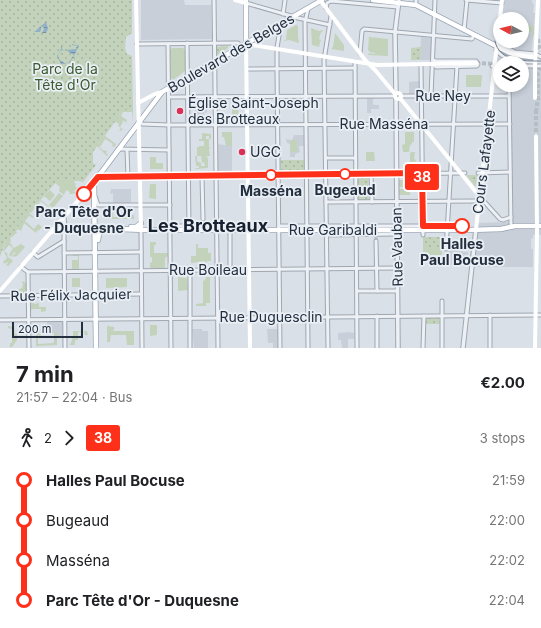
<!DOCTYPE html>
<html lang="en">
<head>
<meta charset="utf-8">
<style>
	:root { --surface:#fff; --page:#f2f2f2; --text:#202124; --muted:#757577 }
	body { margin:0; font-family:Inter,sans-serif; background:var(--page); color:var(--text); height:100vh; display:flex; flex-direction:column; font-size:15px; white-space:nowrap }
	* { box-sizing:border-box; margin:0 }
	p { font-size:13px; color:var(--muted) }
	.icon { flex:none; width:22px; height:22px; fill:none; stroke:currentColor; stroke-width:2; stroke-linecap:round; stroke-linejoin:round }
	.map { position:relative; height:348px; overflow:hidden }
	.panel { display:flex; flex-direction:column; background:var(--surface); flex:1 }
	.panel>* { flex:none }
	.badge { padding:0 8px; border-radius:3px; font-size:14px; line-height:26px }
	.needle { width:26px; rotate:277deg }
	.tools { position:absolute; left:493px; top:12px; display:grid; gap:8px }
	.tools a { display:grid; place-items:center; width:36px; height:36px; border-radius:50%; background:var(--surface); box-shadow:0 2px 6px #0003; font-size:20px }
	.scale { position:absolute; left:12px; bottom:10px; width:71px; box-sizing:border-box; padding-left:4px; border:2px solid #232f3e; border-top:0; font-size:11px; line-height:14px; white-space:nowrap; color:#232f3e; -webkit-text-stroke:3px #eaeff5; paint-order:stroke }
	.map>.badge { position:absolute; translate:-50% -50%; box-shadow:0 0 0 2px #fff }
	.legs { display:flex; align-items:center; gap:6px; height:44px; padding:0 16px; font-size:13px }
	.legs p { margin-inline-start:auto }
	.overview { display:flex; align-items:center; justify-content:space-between; height:68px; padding:0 16px }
	h1 { font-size:22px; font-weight:700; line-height:30px }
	ul { padding:0 16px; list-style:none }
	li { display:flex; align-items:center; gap:14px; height:40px; font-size:15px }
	li i { display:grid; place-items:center; width:6px; height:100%; margin:0 5px; background:currentColor }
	li i::after { content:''; width:10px; height:10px; margin:-5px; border:3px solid; border-radius:50%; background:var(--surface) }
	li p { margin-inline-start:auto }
	li:first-child i { background:linear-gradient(#0000 50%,currentColor 0) }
	li:last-child i { background:linear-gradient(currentColor 50%,#0000 0) }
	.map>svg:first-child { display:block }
</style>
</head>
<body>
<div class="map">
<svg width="541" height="348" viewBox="0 0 541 348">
	<defs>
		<pattern id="park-dots" width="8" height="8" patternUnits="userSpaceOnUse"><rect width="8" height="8" fill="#c2d2bb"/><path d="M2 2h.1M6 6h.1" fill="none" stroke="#a6b5a2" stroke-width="1.8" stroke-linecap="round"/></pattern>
		<pattern id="water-rules" width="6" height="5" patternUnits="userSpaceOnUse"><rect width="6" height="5" fill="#91b1cb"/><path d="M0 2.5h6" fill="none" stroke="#7690a6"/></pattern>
	</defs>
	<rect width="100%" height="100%" fill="#dae0e7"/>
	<!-- built -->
	<g fill="#c8cfd9">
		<polygon points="141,0 184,0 185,5 211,5 212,39 141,40"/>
		<polygon points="504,0 532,0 532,3 534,4 533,13 535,13 532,50 533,64 541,64 541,235 533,235 533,238 531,239 531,249 533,249 533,267 470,267 475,223 509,222 511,217 510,85 522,85 522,63 500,63 500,67 496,67 500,32 500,41 522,41 522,19 502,19"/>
		<polygon points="421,37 432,38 431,59 429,60 420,60"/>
		<polygon points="419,81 419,93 417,94 409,94 409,82"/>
		<polygon points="367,98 373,98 373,104 374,105 379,105 379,109 371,109 371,113 367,113"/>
		<polygon points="195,105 207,105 207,112 204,113 204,120 195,120"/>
		<polygon points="294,135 304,135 304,146 300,146 299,148 300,152 295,154 295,157 290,157 290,144 287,143 286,139 292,140"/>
		<polygon points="218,144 232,146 232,173 218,173"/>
		<polygon points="111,189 131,189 131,203 113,203 113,193 110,194"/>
		<polygon points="448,242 459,242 459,251 468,252 467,265 447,265"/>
		<polygon points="47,322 63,322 63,338 57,338 57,332 47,332"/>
		<polygon points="192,329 202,329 202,331 208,331 208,348 194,348"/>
		<polygon points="267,329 278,329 278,348 273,348 273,343 268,343"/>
		<polygon points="348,332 354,333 354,339 348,339 348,348 342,348 341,340 338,340 338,333"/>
	</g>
	<!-- green -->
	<g fill="#c2d2bb">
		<polygon points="522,24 534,26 534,35 532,37 532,32 522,32"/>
		<polygon points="296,25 298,26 298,37 299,43 289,40 284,41 284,40 286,40 287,30"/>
		<polygon points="311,28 319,31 323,30 322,33 321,32 319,39 321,40 319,46 320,47 312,45"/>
		<polygon points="335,33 344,45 344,51 331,49 333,47"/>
		<polygon points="369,36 370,37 388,39 388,56 368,55 369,53 375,54 375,53 370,52 368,50"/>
		<polygon points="172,48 183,48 185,50 185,71 173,80 171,78 170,50"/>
		<polygon points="466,75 482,75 481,87 466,87"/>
		<polygon points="238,104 239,104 239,106 238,107 239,117 232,117 232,105"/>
		<polygon points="123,110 133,110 133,122 132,112 123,112 121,116 127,120 126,122 130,125 122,120 123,122 120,127 126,131 122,129 121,131 119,131 121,128 118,126 119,124 116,122 114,123 105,136 116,144 114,147 112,146 113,144 105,139 101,146 99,147 104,151 105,150 107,152 106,153 108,155 107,156 97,146"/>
		<polygon points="222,132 232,132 232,146 226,146 224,137 222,137"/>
		<polygon points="405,132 414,132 414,142 412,142 412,144 410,145 409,152 403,152 402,145 405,144"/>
		<polygon points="202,133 211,134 211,139 209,139 209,136 206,136 206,139 209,139 209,147 210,147 209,150 210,156 206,156 208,158 208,168 196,169 195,168 199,168 199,166 196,166 195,156 197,156 197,161 201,163 201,166 205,166 204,162 202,163 201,156 197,156 197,147 199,147 199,146 204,146 204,141 199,141 199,139 202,139"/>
		<polygon points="294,140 297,140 297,148 296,148 298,149 298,152 290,152 290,149 294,148 290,148 290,141"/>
		<polygon points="366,152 374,152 375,161 366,161"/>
		<polygon points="411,152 415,152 414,159 416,160 414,166 410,166 410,154"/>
		<polygon points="150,157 156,157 156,163 163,163 163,169 150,169"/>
		<polygon points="58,180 80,180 86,185 85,187 85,184 80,181 75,181 74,182 76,184 75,186 77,188 74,191 78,195 77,196 74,193 72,194 69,194 70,192 66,190 64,195 59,191 60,187 55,183"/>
		<polygon points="398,180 417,180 415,184 410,184 410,195 399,195 399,189 405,189 406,187 399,187"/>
		<polygon points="150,184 156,184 156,199 149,198"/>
		<polygon points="50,190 55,195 50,201 44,196"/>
		<polygon points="59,193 63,196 53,208 49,205"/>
		<polygon points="41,200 58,214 60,216 55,212 51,217 45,211 48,207 41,201 31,213 30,212"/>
		<polygon points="105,212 113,213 113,217 127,217 128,215 134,215 134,219 106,219"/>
		<polygon points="29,213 34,217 33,218 29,216 25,221 34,229 38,224 42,227 38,231 37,230 36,233 24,223 21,231 18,229 16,231 17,233 10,238 11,240 10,243 14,248 21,244 25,247 17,256 13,257 13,255 16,253 14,252 11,257 9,255 13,248 9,245 4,251 8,254 7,256 18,265 13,261 8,266 6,265 8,263 7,262 5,264 3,262 7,258 3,250 6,240"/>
		<polygon points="150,242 156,242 156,245 154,245 154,253 168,253 168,256 165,258 165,268 150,268 150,263 152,262 152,257 150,257"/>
		<polygon points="196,244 198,244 198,248 208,248 208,253 211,253 211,261 207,261 207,263 204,261 191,263 191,256 196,256"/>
		<rect x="423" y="248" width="19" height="7"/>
		<polygon points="73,255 79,255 79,269 72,269 72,260 78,260 78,256 73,256"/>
		<polygon points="178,277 187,278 188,290 178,291"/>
		<polygon points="206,277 210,277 210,303 206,303 206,306 196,306 196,304 203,303 203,281 205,280"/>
		<rect x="72" y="278" width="8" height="9"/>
		<polygon points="106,278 127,278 127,287 106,288"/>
		<polygon points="22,281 26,283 26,294 14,294 16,289 17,290 22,288 23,284 22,282"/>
		<polygon points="31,302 35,304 39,303 39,307 46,307 46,311 41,312 41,309 32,309 31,311"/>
		<polygon points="150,325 157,325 157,335 150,336"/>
		<polygon points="8,326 14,327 15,334 17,334 17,340 12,347 10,347 10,343 12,343 12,329 8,328"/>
		<polygon points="107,326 114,327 114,330 112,331 134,331 134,345 127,345 126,335 111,335 110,342 107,342"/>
		<polygon points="36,328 39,328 39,334 41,335 40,339 39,335 38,335 38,344 54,343 54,333 47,333 47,332 57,332 57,345 37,346 36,347"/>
		<polygon points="73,331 87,331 88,335 85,335 84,331 78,332 78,340 75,340 75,345 70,345 73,337"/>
	</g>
	<!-- park -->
	<g fill="url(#park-dots)">
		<polygon points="0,0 132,0 132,33 126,37 125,48 127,54 132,56 133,110 123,110 93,152 93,163 96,165 83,182 80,180 58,180 6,240 0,257"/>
		<polygon points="228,46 228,48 217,55 216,47"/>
		<polygon points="421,47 420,60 411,60 411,48"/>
		<polygon points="280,160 304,160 304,171 303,172 283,173 281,170"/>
		<polygon points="466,175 477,175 476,186 475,186"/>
		<polygon points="368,176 369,200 358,200 358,177"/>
		<rect x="423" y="237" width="19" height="11"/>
		<polygon points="427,318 438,318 439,319 440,324 425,324 425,320"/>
	</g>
	<!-- water -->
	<g fill="url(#water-rules)">
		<polygon points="46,22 48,29 46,33 42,33 44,29 43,26 41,27 41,30 40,32 34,32"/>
		<path d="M61 44 62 49 65 51 62 50C60 51 58 54 58 55 58 59 63 64 67 63 70 62 72 57 74 55L66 50 76 49 77 46 72 45V44L79 46C74 54 73 65 61 64L57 56 61 49Z"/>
	</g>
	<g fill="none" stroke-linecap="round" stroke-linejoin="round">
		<!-- minor-tunnel -->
		<polyline stroke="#b5bdc5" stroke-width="3" stroke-dasharray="3 1.5" stroke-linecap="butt" points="376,237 376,241"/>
		<!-- secondary-tunnel -->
		<g stroke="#b5bdc5" stroke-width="4" stroke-dasharray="4 2" stroke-linecap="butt">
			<polyline points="538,39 539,47 541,51"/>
			<polyline points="476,63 500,64"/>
			<polyline points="536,110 536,136"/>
			<polyline points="536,112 538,98 538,73 541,67"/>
		</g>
		<!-- minor casing -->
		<g stroke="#9fa7b1" stroke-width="5">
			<g id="minor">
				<polyline points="214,0 218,348"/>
				<polyline points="466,0 502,3"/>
				<polyline points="246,3 298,18 330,25"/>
				<polyline points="416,5 416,0"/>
				<polyline points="326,8 327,3 331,1 398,7"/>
				<polyline points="283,14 285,0"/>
				<polyline points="278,25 280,29 277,48 277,70 280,348"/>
				<polyline points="464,30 467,0"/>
				<polyline points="187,43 189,230"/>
				<polyline points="137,44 235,43 238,43 241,46"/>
				<polyline points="168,44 171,348"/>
				<polyline points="496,46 499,44 515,52 535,54 541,57"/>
				<path d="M496 50C504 60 520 62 533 62"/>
				<polyline points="360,53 362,31 364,29 472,39 474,35"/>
				<polyline points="355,62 357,348"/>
				<polyline points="433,64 436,67 477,66 478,64 476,61 436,61 433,60"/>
				<polyline points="421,65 423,235"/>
				<polyline points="492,66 500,66"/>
				<polyline points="522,66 541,66"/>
				<polyline points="247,69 355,68"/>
				<polyline points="509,85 511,227"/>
				<polyline points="401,96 509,96"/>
				<polyline points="431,96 435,0"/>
				<polyline points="169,97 395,96"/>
				<polyline points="139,121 142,124 169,125 510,124"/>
				<polyline points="118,149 169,150"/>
				<polyline points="127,150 128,177"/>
				<polyline points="326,158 355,158"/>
				<polyline points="478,173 510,172"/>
				<polyline points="371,174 372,202"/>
				<polyline points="202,176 203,219"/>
				<polyline points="98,177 465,173"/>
				<polyline points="95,196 98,205 170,205"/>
				<polyline points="480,197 500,219 503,220 511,217"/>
				<polyline points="326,202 479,201"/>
				<polyline points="64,217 65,227 67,229 64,234 65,348"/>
				<polyline points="170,226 217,226"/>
				<polyline points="279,226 423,226"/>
				<polyline points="141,230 142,348"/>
				<polyline points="230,230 230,270"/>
				<polyline points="326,235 397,234"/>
				<polyline points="376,241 377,291"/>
				<polyline points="446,249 457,66"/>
				<polyline points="33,253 38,257 64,241"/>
				<polyline points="64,253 141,252"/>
				<polyline points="21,267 28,272 398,268"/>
				<polyline points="190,270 190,348"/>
				<polyline points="28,272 29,348"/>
				<polyline points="357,291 397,291"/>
				<polyline points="0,296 141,294"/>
				<polyline points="490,315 490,348"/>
				<polyline points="377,316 377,348"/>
				<polyline points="0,320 541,315"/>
				<polyline points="308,348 305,22 308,9"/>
				<polyline points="328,348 324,60 331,16"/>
				<polyline points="423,348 424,316"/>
				<polyline points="442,348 442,301"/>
			</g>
		</g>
		<!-- tertiary casing -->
		<g stroke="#9fa7b1" stroke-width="5.5">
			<g id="tertiary">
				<polyline points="396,93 395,32 399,0"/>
				<polyline points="396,98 398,348"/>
				<polyline points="463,348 476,229"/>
			</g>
		</g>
		<!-- primary casing -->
		<g stroke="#99a5b4" stroke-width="6">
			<g id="primary">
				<polyline points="246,0 246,44"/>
				<polyline points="373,0 416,5 510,53 523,56 532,57"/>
				<polyline points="131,227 136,227 141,223"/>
				<polyline points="95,228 145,230 469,230 501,229 515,226 541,226"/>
				<polyline points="98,240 99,233 107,229"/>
				<polyline points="96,348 94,182 162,92 322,0"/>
			</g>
		</g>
		<!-- minor -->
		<use href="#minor" stroke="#edf1f5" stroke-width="3"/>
		<!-- tertiary -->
		<use href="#tertiary" stroke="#edf1f5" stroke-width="3.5"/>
		<!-- secondary -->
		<g stroke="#fff" stroke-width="4">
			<polyline points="136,0 141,230"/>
			<polyline points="235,0 246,3"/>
			<polyline points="320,0 365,60 376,71 395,94"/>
			<circle cx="398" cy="96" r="3"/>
			<polyline points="400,98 480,197"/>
			<polyline points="535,98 535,65 538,0"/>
			<polyline points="138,103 155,94 162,92"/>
			<polyline points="476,229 502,0"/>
			<polyline points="52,232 60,229 95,228"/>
			<polyline points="0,291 94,182"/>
			<polyline points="250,348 246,44 377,65 476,63"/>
			<polyline points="535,348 537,230 536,136"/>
		</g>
		<!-- primary -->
		<use href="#primary" stroke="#fff" stroke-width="4.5"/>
		<!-- tram -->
		<path stroke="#728092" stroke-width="1" d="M495 41C499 62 524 61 541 61"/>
	</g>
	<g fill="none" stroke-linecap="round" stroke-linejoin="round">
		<!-- line-1 casing -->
		<g stroke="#fff" stroke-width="9">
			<polyline id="line-1" points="84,194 98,177 422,173 423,226 462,226"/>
		</g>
		<!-- line-1 -->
		<use href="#line-1" stroke="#ff301a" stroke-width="6"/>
	</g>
	<!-- markers -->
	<g fill="#db3056" stroke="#eaeff5" stroke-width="1.5">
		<circle cx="180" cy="111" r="4"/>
		<circle cx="242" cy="152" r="4"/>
	</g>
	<g fill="#fff" stroke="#ff301a" stroke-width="2">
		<circle cx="345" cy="174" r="5"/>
		<circle cx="271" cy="175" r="5"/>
		<circle cx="84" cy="194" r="7"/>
		<circle cx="462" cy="226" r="7"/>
	</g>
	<g text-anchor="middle" stroke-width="3.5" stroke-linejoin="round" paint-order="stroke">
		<!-- street labels -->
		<g font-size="14" fill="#232f3e" stroke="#eaeff5">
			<text transform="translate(231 53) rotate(-30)" y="5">Boulevard des Belges</text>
			<text x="443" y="101">Rue Ney</text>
			<text x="384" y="129">Rue Masséna</text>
			<text transform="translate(484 162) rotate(-83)" y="5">Cours Lafayette</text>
			<text x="333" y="235">Rue Garibaldi</text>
			<text transform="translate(397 247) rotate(-91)" y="5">Rue Vauban</text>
			<text x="208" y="275">Rue Boileau</text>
			<text transform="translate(71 295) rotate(-1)" y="5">Rue Félix Jacquier</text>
			<text x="271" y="322">Rue Duguesclin</text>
		</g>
		<!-- park labels -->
		<g font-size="14" fill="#3b5b2f" stroke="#eaeff5">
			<text x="65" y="74">Parc de la<tspan x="65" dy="16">Tête d'Or</tspan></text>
		</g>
		<!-- poi labels -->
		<g font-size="14" fill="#232f3e" stroke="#eaeff5" text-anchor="start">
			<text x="188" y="108">Église Saint-Joseph<tspan x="188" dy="16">des Brotteaux</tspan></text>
			<text x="250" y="157">UGC</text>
		</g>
		<!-- stop labels -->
		<g font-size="14" font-weight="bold" fill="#232f3e" stroke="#eaeff5">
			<text x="345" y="195">Bugeaud</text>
			<text x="271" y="196">Masséna</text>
			<text x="84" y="217">Parc Tête d'Or<tspan x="84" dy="16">- Duquesne</tspan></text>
			<text x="462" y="249">Halles<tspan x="462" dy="16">Paul Bocuse</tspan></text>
		</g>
		<!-- district labels -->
		<g font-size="18" font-weight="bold" fill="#16202e" stroke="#eaeff5">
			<text x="208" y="232">Les Brotteaux</text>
		</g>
	</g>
</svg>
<div class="tools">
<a><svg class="needle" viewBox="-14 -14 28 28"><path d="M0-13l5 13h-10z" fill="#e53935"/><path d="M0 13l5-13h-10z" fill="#757577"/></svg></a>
<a><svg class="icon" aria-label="layers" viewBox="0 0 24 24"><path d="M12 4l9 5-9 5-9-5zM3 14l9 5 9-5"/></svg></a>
</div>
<div class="scale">200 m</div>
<b class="badge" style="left:422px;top:177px;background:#ff301a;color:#fff">38</b>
</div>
<section class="panel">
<div class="overview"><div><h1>7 min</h1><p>21:57 – 22:04 · Bus</p></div><b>€2.00</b></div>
<div class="legs"><svg class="icon" aria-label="walk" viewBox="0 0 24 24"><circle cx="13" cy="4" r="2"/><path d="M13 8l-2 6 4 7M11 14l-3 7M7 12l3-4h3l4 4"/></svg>2<svg class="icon" aria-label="forward" viewBox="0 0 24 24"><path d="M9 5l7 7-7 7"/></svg><b class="badge" style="background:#ff301a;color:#fff">38</b><p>3 stops</p></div>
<ul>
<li><i style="color:#ff301a"></i><b>Halles Paul Bocuse</b><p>21:59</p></li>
<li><i style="color:#ff301a"></i><span>Bugeaud</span><p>22:00</p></li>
<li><i style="color:#ff301a"></i><span>Masséna</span><p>22:02</p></li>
<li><i style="color:#ff301a"></i><b>Parc Tête d'Or - Duquesne</b><p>22:04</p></li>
</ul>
</section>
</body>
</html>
